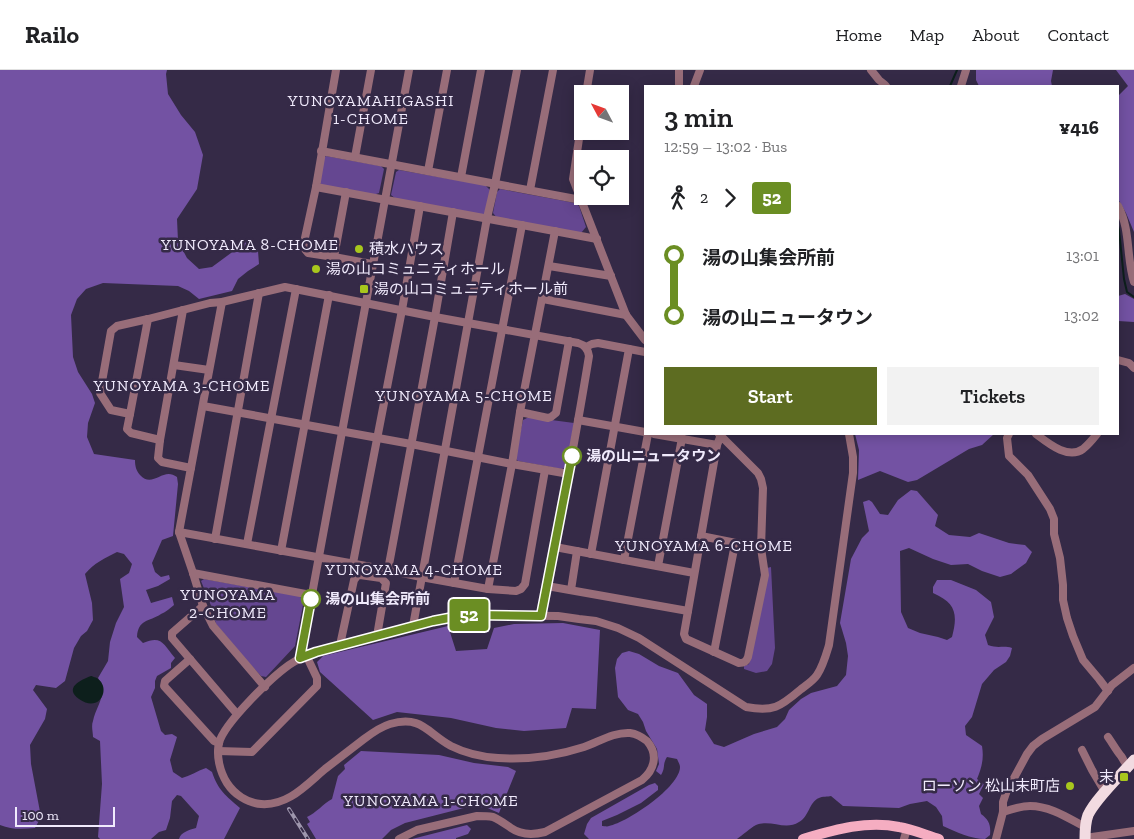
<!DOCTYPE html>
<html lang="en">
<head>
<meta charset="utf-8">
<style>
	:root { --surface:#fff; --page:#f2f2f2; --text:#202124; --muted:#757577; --line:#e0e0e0; --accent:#5d6c21 }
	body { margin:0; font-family:"Zilla Slab","Noto Sans JP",serif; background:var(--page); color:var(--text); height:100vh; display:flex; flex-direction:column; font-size:19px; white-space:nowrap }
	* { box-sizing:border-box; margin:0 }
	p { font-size:16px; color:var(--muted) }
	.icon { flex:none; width:28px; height:28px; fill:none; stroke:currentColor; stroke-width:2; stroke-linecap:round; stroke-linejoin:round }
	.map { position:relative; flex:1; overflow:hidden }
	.drawer { position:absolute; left:644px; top:15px; width:475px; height:350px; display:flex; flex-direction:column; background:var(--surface); border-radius:0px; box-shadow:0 2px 12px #0003 }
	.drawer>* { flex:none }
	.badge { padding:0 10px; border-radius:4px; font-size:18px; line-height:32px }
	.needle { width:32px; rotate:311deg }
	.controls { position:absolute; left:574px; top:15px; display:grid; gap:10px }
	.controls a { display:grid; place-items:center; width:55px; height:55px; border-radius:0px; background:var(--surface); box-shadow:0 2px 12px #0003; font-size:25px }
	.scale { position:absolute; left:15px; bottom:12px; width:100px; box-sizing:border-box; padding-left:5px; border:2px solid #f0eafc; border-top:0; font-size:14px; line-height:18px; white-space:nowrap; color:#f0eafc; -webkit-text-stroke:4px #352a47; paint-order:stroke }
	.map>.badge { position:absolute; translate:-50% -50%; box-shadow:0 0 0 2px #fff }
	.legs { display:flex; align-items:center; gap:8px; height:55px; padding:0 20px; font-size:16px }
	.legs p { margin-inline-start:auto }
	.summary { display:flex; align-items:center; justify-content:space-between; height:85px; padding:0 20px }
	h1 { font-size:28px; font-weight:600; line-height:38px }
	.action { display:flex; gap:10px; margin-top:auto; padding:10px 20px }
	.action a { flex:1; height:58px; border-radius:0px; background:var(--accent); color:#fff; font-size:20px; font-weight:600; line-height:58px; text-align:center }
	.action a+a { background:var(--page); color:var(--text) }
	ul { padding:0 20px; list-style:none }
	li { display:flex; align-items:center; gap:18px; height:60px; font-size:19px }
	li i { display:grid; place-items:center; width:8px; height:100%; margin:0 6px; background:currentColor }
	li i::after { content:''; width:12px; height:12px; margin:-6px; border:4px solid; border-radius:50%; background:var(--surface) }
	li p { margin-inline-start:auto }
	li:first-child i { background:linear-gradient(#0000 50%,currentColor 0) }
	li:last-child i { background:linear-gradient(currentColor 50%,#0000 0) }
	header { display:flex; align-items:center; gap:30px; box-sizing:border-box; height:70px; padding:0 25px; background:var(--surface); border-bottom:1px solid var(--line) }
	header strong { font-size:24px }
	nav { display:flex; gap:28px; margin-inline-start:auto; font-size:18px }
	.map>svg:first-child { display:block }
</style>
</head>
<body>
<header>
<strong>Railo</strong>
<nav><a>Home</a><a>Map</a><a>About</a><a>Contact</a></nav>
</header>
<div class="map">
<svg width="1134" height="769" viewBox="0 0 1134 769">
	<rect width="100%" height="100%" fill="#352a47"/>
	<!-- green -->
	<g fill="#654791">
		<polygon points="326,86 381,96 384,99 379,123 373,125 322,115 319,112 323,89"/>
		<polygon points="399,100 485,115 490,120 486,144 481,145 396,129 391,125 396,102"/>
		<polygon points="500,119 575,133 579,136 586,157 581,163 497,148 493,143 497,122"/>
		<polygon points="529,347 574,353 567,394 565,398 561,399 518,391 515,388 523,350"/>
		<polygon points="771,497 775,578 772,594 767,601 756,603 744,599 744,596 749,594 765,512 767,498"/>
		<polygon points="204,509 299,526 304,530 295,576 266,607 261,606 248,592 216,554 212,538 201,511"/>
	</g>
	<!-- forest -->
	<g fill="#7352a3">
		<path d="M0 0H167L166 4 168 24 181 45 195 62 203 85 197 119 177 149 178 171 187 188 199 199 212 197 231 183 243 170H251L258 181 259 194 248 201 238 209 232 221 199 229 189 221 178 216 103 213 86 219 77 229 71 245 73 287 78 302 92 324 95 333 88 353 87 367 94 384 135 390C135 396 136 400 140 405 153 419 163 396 177 407L178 414 173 466 162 470 152 493 155 502 161 507 169 505 170 509 158 516 146 520 151 533 172 527 174 535C170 538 166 542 161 544 149 552 138 549 137 567L143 573C162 565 163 574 175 588L171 593V598L157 606 155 611V618L151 627 161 661 165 665 172 664 177 667 170 690 173 702 182 708C190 706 197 701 206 698L212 702C218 720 226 726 240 738L224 769H179C181 762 189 760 196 758L199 746 181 726 177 725 172 731 170 748 166 760 159 762 151 769H100L98 767 102 714 100 671 93 667C93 662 91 656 93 651 96 636 109 623 98 608L108 591 110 572 116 553 124 537 120 509 129 503 132 494 124 484 117 482C105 488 94 493 85 504L92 533 93 550 87 561 81 566 74 578 65 611 56 618 36 615 33 620 47 639 45 649 30 675 31 694 41 747 35 758C23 759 12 760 0 755Z"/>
		<polygon points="976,0 1053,0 1051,11 1052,16 979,16 976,10"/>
		<polygon points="1116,0 1134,0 1134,162 1126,143 1118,129 1118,26 1128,16"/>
		<polygon points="1125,224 1134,229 1134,252 1118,251 1118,226"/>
		<polygon points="855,364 994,364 982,375 969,379 917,410 908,412 880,401 858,410 859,380"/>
		<path d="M911 420 917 421 938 445 935 456 949 465 970 467 979 463 1009 473 1025 475 1032 482 1026 493 1011 504 1000 507 982 501 968 494 951 495 933 489 909 478 900 481 901 542 908 558 920 563 938 567 947 570 952 567C958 544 956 533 933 523V517L937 510H951L976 520 991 532 994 547 985 565 988 575C999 579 1003 575 1012 578L1010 586 1006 592 994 600 982 614 972 647 965 656 966 665 982 676C984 688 982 697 977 709L984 714 979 724 983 728 979 736 981 744C989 750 991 755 990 765L985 769C971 769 956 762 943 756L942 746 936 737 927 731 910 734 899 738 843 736 831 726C828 727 822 726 819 728 809 732 809 747 799 752 785 761 771 749 756 755 750 758 743 765 737 769H589L584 764 587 754 591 748 649 715 655 713 658 716V720L641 733 617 745 602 751V756C603 756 608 757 609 756 628 752 680 717 680 697 680 694 678 692 677 689L667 687C662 695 666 697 661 705L656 701 659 694 657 679 646 661 643 652 638 644 628 640 618 627 615 598 617 589 622 583 629 581 639 584 659 596 678 603 694 625 707 634V647L705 660 714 674 724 677 754 664 777 657 785 649 789 640 801 629 811 623 837 616 846 605 848 586 846 573 840 553 851 489 862 468 869 461 863 432 869 430 872 432 880 444 888 445 898 430Z"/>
		<polygon points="563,553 600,560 596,639 572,638 566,658 524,661 496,658 451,648 397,642 373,650 320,602 317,592 323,586 448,556 456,581 487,579 494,558 514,554"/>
		<path d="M361 681 439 685 474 693 508 697 516 701 499 743 485 737 464 738 405 753 391 760 382 769H316L307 754 310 752 307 747C316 743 323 734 332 729L338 706 345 699 344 695Z"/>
		<polygon points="467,755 471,759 468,764 456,768 456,769 412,769"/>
	</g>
	<!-- water -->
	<path fill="#0d1f1c" d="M91 606C91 606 98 608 98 609 111 618 100 644 79 629 64 618 80 610 91 606Z"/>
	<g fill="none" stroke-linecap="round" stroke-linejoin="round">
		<!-- stream -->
		<g stroke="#0d1f1c" stroke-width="2">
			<polyline points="950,16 957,0"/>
			<polyline points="1118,156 1119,160 1124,209 1127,222 1134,227"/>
		</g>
		<!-- minor -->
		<g stroke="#986d79" stroke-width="8">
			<polyline points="336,0 316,117 303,177 308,183 334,187 346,122"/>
			<polyline points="679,0 679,16"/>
			<polyline points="871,0 879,10 884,14 886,16"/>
			<polyline points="694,16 700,0"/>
			<polyline points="961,16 966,0"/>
			<polyline points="586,24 590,0"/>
			<polyline points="582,49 573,109 626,245 645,270"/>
			<polyline points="321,81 581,130"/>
			<polyline points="355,87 371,0"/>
			<polyline points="428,101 447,0"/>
			<polyline points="461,107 481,0"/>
			<polyline points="316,117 597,169"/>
			<polyline points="530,120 553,0"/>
			<path d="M1118 136C1131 160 1126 187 1134 212"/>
			<polyline points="334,187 372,194"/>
			<polyline points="549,196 611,206"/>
			<polyline points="543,229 626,245"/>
			<polyline points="222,232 179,462 193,503 203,536 213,556 265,617"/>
			<polyline points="586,277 592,274 598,273 645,282"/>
			<polyline points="1118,290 1129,293 1134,298"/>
			<polyline points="174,295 209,300"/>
			<polyline points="203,336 411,374 512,394 569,404"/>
			<polyline points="520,342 548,348 551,347 556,343 569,271"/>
			<polyline points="130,344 148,249"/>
			<polyline points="578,350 645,362"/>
			<polyline points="654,364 717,375"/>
			<path d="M719 364 758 403 761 409 763 418 761 478 765 505 748 587C746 592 744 593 739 593L686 569 684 564 717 375 721 365"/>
			<polyline points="1009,364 1007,368 1009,386 1028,405 1050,439 1054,449 1054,464 1060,488 1063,515 1063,530 1067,548 1073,566 1083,590 1099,609 1108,621"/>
			<path d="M1036 364C1048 373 1068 390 1083 379 1088 375 1093 369 1097 364"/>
			<polyline points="160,370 183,240"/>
			<path d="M191 398 162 392 158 388 160 370 131 363 127 359 130 344 111 340 100 323 111 261 117 256 148 249 210 233 222 232 285 217 435 247 578 273C585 275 588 279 589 286 575 373 558 460 541 546"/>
			<polyline points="179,462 388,500 421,507 488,519 516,521 521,519 525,514 545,400"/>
			<polyline points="701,466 761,478"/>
			<polyline points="215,469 259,223"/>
			<polyline points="247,474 296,219"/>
			<polyline points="555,477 694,503"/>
			<polyline points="281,481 329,225"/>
			<polyline points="591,484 629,279"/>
			<polyline points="624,490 648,364"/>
			<polyline points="353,493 402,240 420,136"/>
			<polyline points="658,496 682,368"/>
			<polyline points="388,500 435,247 453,142"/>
			<polyline points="193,503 311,525"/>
			<polyline points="454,513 522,155"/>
			<polyline points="547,516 688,541"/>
			<polyline points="488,519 512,394 520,342 555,161"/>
			<polyline points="571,520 577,481"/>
			<polyline points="203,536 172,563 172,568 237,644"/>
			<polyline points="413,556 487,148 495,114 517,0"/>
			<polyline points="340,575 354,510 357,506 360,505 381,508 386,513 377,566"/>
			<polyline points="714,582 735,474"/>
			<polyline points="190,589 165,611 164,616 214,671 219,673"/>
			<polyline points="300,589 409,0"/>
			<path d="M1108 667C1113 674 1116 680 1121 686 1124 690 1124 693 1128 696"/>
			<polyline points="1082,680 1092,700 1105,722"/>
			<polyline points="218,681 252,682 317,616 317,608 306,585"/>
			<path d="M1003 742C1012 739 1021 736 1030 736 1050 736 1068 748 1085 757"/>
			<polyline points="1085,768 1134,761"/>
			<path d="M399 769 417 760 477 746C483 746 488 746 493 747 500 750 505 754 511 758 521 765 533 765 545 762L642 710C654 700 659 685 647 671 642 667 637 664 630 663 613 662 599 672 584 677 556 686 527 690 498 688 482 687 465 683 451 676 427 663 422 645 390 654 380 657 372 663 364 669 351 679 338 689 325 699 306 715 288 736 261 734 247 733 234 724 227 713 220 702 216 686 219 673 224 653 272 607 289 595 298 589 307 585 316 582L433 551 454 547 473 545 558 546 579 549 596 551 618 558 639 568 746 637C773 642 780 637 800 620 805 616 813 611 817 605 823 596 826 585 829 575L853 403V387L849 364"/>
			<polyline points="904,769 907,759"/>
			<polyline points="996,769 1003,742 1003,732 1006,723 1027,684 1033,676 1042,669 1095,637 1112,615 1134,598"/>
		</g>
		<!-- major -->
		<path stroke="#f5adc1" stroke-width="10" d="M803 769C834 760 867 750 899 757 912 759 926 765 939 769"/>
		<!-- highway -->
		<path stroke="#f2dbe1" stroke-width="11" d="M1085 769C1085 761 1085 753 1088 745 1096 728 1121 705 1134 690"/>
		<!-- rail casing -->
		<g stroke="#9e96ad" stroke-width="4">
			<polyline id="rail" points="289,739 308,769"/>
		</g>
		<!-- rail -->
		<use href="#rail" stroke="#352a47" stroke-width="2" stroke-dasharray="5.5" stroke-linecap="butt"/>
	</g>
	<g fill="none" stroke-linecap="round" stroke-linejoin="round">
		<!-- line-1 casing -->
		<g stroke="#fff" stroke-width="11">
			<polyline id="line-1" points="311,529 300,588 316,582 433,551 454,547 473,545 541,546 572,386"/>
		</g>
		<!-- line-1 -->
		<use href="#line-1" stroke="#6b8e23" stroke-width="8"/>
	</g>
	<!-- markers -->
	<g fill="#a8c71d" stroke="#352a47" stroke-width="2">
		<circle cx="359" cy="179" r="5"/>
		<circle cx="316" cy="199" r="5"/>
		<rect x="359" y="214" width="10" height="10" rx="2.5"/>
		<rect x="1119" y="702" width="10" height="10" rx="2.5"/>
		<circle cx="1070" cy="716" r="5"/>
	</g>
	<g fill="#fff" stroke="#6b8e23" stroke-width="2.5">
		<circle cx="572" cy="386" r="9"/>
		<circle cx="311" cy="529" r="9"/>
	</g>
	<g text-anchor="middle" stroke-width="5" stroke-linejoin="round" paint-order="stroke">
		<!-- poi labels -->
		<g font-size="15" fill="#f0eafc" stroke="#352a47" text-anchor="start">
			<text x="369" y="184">積水ハウス</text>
			<text x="326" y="204">湯の山コミュニティホール</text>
			<text x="374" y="224">湯の山コミュニティホール前</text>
			<text x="1114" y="712" text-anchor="end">末</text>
			<text x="1060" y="721" text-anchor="end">ローソン 松山末町店</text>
		</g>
		<!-- stop labels -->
		<g font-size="15" font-weight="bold" fill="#f0eafc" stroke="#352a47" text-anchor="start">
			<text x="586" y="391">湯の山ニュータウン</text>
			<text x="325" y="534">湯の山集会所前</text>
		</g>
		<!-- neighbourhood labels -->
		<g font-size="16" letter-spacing="1" fill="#f0eafc" stroke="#352a47">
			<text x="371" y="36">YUNOYAMAHIGASHI<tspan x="371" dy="18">1-CHOME</tspan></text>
			<text x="250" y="180">YUNOYAMA 8-CHOME</text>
			<text x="182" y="321">YUNOYAMA 3-CHOME</text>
			<text x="464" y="331">YUNOYAMA 5-CHOME</text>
			<text x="704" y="481">YUNOYAMA 6-CHOME</text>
			<text x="414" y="505">YUNOYAMA 4-CHOME</text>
			<text x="228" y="530">YUNOYAMA<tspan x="228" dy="18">2-CHOME</tspan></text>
			<text x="431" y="736">YUNOYAMA 1-CHOME</text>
		</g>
	</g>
</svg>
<div class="controls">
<a><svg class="needle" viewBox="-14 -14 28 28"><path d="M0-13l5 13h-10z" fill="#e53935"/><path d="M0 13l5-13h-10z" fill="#757577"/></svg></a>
<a><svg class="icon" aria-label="locate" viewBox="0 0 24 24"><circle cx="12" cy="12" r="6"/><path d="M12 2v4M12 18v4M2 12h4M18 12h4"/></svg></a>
</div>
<div class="scale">100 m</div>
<b class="badge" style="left:469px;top:545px;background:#6b8e23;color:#fff">52</b>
<section class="drawer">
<div class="summary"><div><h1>3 min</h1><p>12:59 – 13:02 · Bus</p></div><b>¥416</b></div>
<div class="legs"><svg class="icon" aria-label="walk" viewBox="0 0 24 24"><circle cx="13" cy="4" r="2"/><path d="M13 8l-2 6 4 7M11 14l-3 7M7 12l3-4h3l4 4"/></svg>2<svg class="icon" aria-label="forward" viewBox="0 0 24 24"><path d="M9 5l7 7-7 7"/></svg><b class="badge" style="background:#6b8e23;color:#fff">52</b></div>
<ul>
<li><i style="color:#6b8e23"></i><b>湯の山集会所前</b><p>13:01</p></li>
<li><i style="color:#6b8e23"></i><b>湯の山ニュータウン</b><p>13:02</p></li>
</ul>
<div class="action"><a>Start</a><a>Tickets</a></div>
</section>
</div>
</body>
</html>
